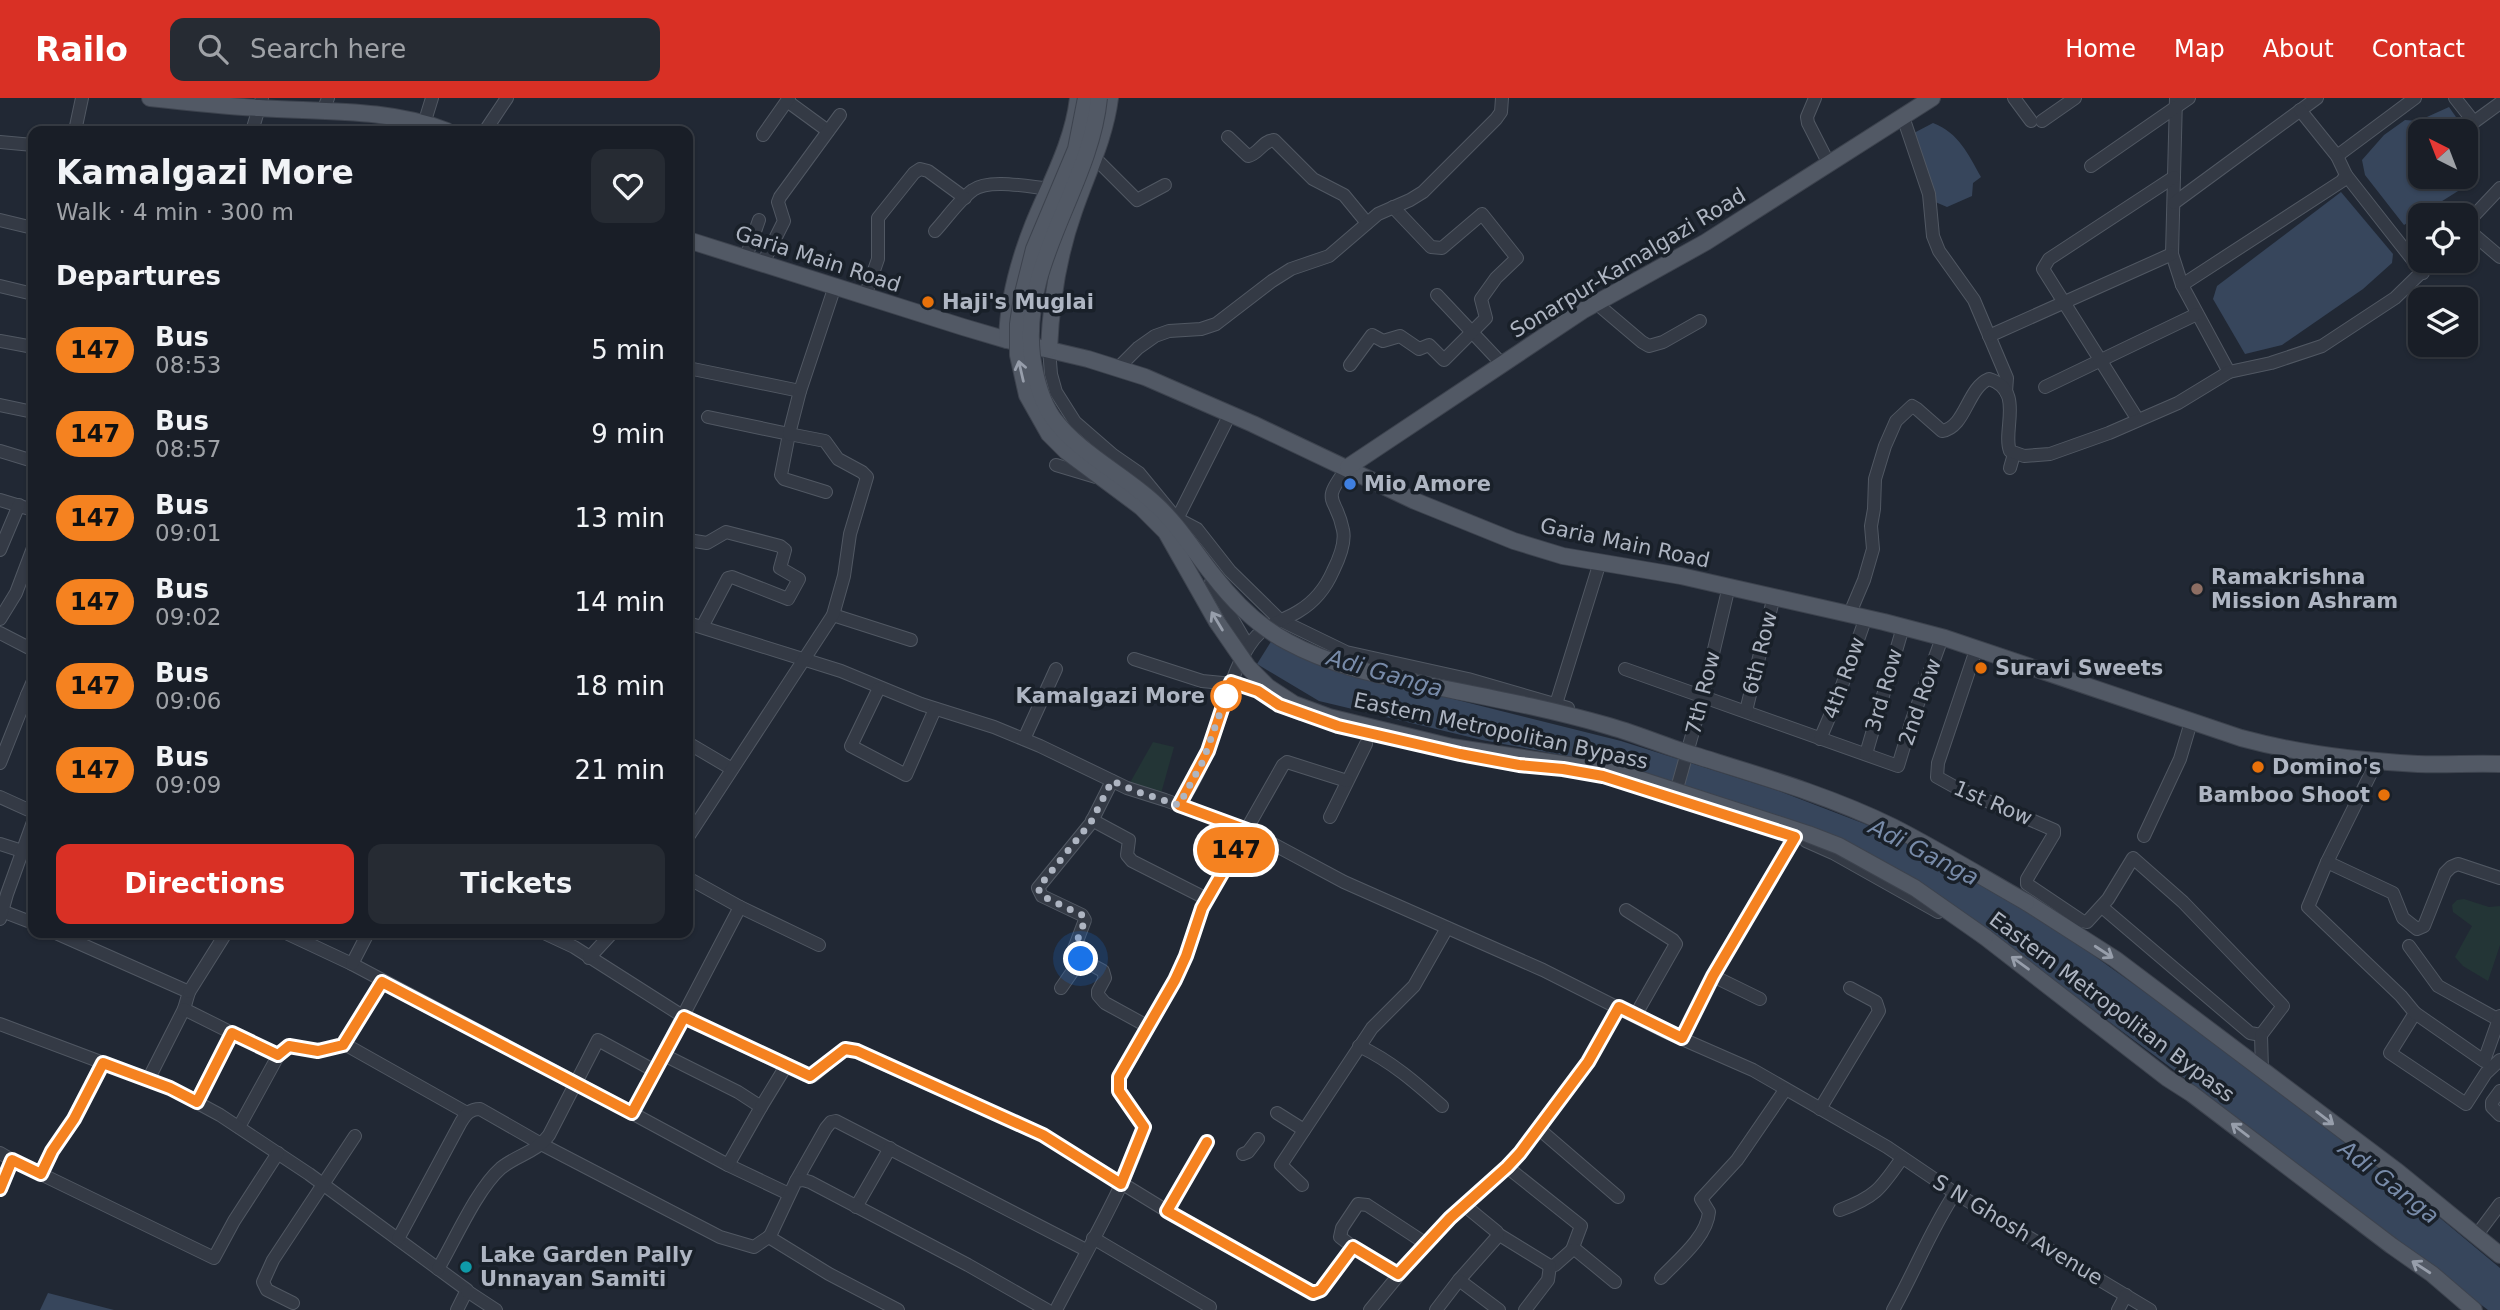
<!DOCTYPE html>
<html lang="en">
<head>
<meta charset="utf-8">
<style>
	:root { --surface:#191e27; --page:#262b33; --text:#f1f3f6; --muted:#9fa2a7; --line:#373c44; --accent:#d93025 }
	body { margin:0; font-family:"DejaVu Sans",sans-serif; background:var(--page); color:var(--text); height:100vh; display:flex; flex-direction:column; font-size:26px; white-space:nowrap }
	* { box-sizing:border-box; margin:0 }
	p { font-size:23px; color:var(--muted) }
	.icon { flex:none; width:38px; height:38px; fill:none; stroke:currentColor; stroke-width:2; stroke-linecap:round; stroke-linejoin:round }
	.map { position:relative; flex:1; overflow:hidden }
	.drawer { position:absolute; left:28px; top:28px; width:665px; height:812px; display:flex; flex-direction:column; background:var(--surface); border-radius:14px; box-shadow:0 2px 5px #0004,0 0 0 2px var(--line) }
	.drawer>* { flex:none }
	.badge { padding:0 14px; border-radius:23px; font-size:24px; line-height:46px }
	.needle { width:46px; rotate:318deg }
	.buttons { position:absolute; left:2408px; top:21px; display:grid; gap:14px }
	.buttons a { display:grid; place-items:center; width:70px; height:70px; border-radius:14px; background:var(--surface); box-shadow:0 2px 5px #0004,0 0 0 2px var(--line); font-size:35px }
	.you { position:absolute; width:35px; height:35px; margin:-18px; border:5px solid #fff; border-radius:50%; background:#1a73e8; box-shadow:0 0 0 10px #1a73e833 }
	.map>.badge { position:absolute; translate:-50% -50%; box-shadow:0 0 0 4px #fff }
	h2 { padding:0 28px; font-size:26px; line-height:63px }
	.round { display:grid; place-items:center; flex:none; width:74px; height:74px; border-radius:14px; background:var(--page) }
	.overview { display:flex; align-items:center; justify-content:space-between; height:119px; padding:0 28px }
	h1 { font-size:33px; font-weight:600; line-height:52px }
	.primary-button { display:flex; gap:14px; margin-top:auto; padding:14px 28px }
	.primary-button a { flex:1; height:80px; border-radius:14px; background:var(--accent); color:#fff; font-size:28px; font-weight:600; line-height:80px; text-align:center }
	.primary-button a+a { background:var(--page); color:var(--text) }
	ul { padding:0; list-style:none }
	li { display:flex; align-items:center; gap:21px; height:84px; padding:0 28px }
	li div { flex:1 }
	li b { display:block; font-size:26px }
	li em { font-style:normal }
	li .badge { min-width:77px; font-weight:700; text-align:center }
	header { display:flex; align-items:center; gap:42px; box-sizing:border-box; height:98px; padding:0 35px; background:var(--accent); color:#fff }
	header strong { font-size:33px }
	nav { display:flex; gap:38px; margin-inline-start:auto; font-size:24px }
	.search { width:490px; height:63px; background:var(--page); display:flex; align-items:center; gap:18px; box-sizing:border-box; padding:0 24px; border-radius:14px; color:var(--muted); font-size:26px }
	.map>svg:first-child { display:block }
</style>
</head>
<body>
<header>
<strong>Railo</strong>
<div class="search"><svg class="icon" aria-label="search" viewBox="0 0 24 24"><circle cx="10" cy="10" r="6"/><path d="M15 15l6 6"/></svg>Search here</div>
<nav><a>Home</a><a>Map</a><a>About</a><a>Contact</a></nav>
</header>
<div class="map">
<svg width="2500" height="1212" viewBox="0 0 2500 1212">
	<rect width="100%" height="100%" fill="#212834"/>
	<!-- green -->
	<g fill="#233536">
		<polygon points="1153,644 1174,649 1160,699 1127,690"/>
		<polygon points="2464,801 2489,809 2500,808 2500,847 2488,883 2463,868 2455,859 2472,828 2453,814 2452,807 2457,802"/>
	</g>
	<!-- water -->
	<g fill="#37465c">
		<polygon points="2449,9 2463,29 2461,33 2420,33 2420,79 2466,77 2474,83 2404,127 2365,77 2362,62 2384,37 2405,22 2418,23"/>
		<path d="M1933 25C1959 35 1968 56 1981 79L1973 85 1972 98 1947 109 1933 103 1912 36Z"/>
		<polygon points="2341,94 2393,156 2392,165 2363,191 2282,247 2245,256 2213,201 2217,188"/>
		<polygon points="1272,542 1334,571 1621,643 1779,693 1891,736 2026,809 2188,925 2380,1070 2500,1170 2500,1212 2488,1212 2170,969 1982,829 1867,757 1624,669 1482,642 1319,603 1257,566"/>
		<polygon points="48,1195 114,1212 40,1212"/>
	</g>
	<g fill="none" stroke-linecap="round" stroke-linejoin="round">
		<!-- minor casing -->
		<g stroke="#515863" stroke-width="14">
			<g id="minor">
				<polyline points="1815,0 1807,19 1808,25 1829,66"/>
				<polyline points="2014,0 2031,23"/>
				<polyline points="2176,0 2172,156 2182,187 2229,274"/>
				<polyline points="2455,0 2474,24 2500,5"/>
				<polyline points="787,3 828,33"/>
				<polyline points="323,13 328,0"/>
				<polyline points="1903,19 1929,96 1933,138 1939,153 1974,202 2007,280 2006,294"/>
				<polyline points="2042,23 2075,0"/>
				<polyline points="424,26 432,0"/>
				<polyline points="75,33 82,0"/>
				<polyline points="252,33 262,0"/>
				<polyline points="485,33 507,0"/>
				<polyline points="763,37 789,0"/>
				<path d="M1228 39 1248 58C1259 56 1262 43 1274 42L1313 81 1344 97 1367 125"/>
				<polyline points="0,44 33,47"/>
				<polyline points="2337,58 2415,0"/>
				<polyline points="1095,60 1137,102 1165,87"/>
				<polyline points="2091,68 2189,0"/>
				<polyline points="2346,77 2423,175"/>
				<polyline points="2174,105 2317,0"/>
				<polyline points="0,122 33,130"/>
				<polyline points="2466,126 2500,90"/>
				<polyline points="2466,130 2500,159"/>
				<path d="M935 133C947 120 959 102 973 92 989 80 1030 89 1050 91"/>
				<polyline points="746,159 759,122"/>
				<polyline points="763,165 784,123 778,104 780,99 840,17"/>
				<polyline points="2182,187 2342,83 2346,77 2337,58 2300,12"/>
				<polyline points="0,188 33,196"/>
				<polyline points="1437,197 1502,266"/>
				<polyline points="865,198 878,161 878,120 914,75 920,71 928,73 965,100"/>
				<polyline points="1596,205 1642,244 1649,248 1663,244 1700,223"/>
				<polyline points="1989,238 2172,156"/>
				<polyline points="0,243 33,249"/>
				<polyline points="1049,251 1051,276 1056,294 1075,324 1113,357 1139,375 1176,420 1197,431 1230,473 1280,522 1346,554 1468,581 1568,610"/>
				<polyline points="1350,267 1372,237 1383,243 1400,238 1419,251 1429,247 1444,262 1486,220 1481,201 1496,180 1517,160 1482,116 1442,150 1431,149 1393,109"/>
				<polyline points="688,270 800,293"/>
				<polyline points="1118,270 1138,250 1155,238 1169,233 1201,231 1216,226 1272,183 1291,171 1329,158 1378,116 1410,102 1423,94 1496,21 1501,14 1502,0"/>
				<polyline points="2045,289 2197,216"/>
				<polyline points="0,307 33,314"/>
				<polyline points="708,319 789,336 781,377 784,381 826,394"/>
				<polyline points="2138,322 2043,171 2049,161 2174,79"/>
				<polyline points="0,353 33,363"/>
				<polyline points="1056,367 1096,379"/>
				<polyline points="2010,370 2014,356"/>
				<polyline points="0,402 33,412"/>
				<polyline points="1175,425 1230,316"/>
				<polyline points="688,442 707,445 726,434 780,448 785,452 780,470 799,481 788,501 732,479 728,480 702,529"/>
				<polyline points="0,452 19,407"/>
				<polyline points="1211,484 1248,548"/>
				<path d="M1850 515 1864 482 1873 451 1871 428 1874 411 1875 381 1885 348 1896 323 1912 308 1917 311 1942 333C1966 329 1967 290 1989 281 2025 292 2002 332 2010 353L2024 358 2050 356 2109 335 2178 305 2229 274 2271 265 2322 248 2395 200 2433 163"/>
				<polyline points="833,517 911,542"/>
				<polyline points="0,521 16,495 33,450"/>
				<polyline points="688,525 841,573 921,606 994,629 1040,648 1127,690 1165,702 1247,732 1344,784 1543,872 1664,933 1753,972 1887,1049 1955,1095 2150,1212"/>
				<polyline points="0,535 33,552"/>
				<polyline points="1976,552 1938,665 1937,679 1955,689 2054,732 2054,736 2027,781 2027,786 2082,823 2087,824 2108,801 2133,760 2183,804 2283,908 2261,937 2250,935 2102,809"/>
				<polyline points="1134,561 1202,583 1243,587 1258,593 1279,607 1301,616"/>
				<polyline points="1625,571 1898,668 1912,622 1942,540"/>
				<polyline points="879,590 851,648 906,677 935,611"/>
				<polyline points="27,597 33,583"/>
				<polyline points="1556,606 1600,464"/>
				<polyline points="1746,613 1774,498"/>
				<polyline points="1024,641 1056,571"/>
				<polyline points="1820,641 1838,599 1866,519"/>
				<polyline points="688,645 732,671"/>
				<polyline points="1866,656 1903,529"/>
				<polyline points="0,665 27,597 33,599"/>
				<polyline points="0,699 33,714"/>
				<polyline points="1674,701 1703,598 1729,488"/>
				<path d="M1179 707C1199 679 1211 646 1222 614 1230 589 1237 563 1254 541 1266 526 1283 523 1299 513 1314 504 1326 489 1333 473 1339 461 1346 445 1343 432 1336 396 1319 407 1348 369"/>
				<polyline points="1330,719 1366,646"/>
				<polyline points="1092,722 1129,742 1127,757 1132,763 1207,801"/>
				<polyline points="2144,738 2180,661 2191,624"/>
				<polyline points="688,739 833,517 844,478 850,436 867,379 862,374 838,361 825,343 789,336 800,293 835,188"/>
				<polyline points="1806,743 1833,755 1938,814"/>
				<polyline points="0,746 22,753"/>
				<polyline points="2327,764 2377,663"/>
				<polyline points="2500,780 2458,766 2451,769 2445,775 2424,828 2417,831 2403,820 2393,795 2327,764 2308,809 2401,898 2415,915 2390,955 2466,1006 2486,975 2500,962"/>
				<polyline points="740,809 819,847"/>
				<polyline points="1626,812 1673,842 1676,846 1635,918"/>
				<polyline points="2,813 33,825"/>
				<polyline points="0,821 7,796 33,724"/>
				<polyline points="56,835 189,894 184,911 148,982"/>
				<polyline points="286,835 352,866 554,973 728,1067 789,1096"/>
				<polyline points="544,835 574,849 684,919 805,977 813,978 841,954 850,951 1043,1037 1167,1113 1313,1195 1321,1192 1353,1149"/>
				<polyline points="2409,848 2438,888 2499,922"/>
				<polyline points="589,860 612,835"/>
				<polyline points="1081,861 1076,858 1074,851 1085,822 1082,817 1042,798 1038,790 1091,725 1112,683"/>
				<polyline points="352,866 368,835"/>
				<polyline points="1713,878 1760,901"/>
				<polyline points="1061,890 1081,861 1103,873 1105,880 1098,893 1098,897 1105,905 1147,928"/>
				<polyline points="189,894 226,835"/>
				<polyline points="184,911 278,958 239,1029"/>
				<polyline points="2415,915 2484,963 2500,918"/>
				<polyline points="0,926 170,990 220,1017 309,1076 467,1192 457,1212"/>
				<polyline points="2261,937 2262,972"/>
				<polyline points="1682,940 1713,878 1795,739"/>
				<polyline points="343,947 382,884"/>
				<path d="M1359 948C1391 963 1416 985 1442 1008"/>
				<polyline points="278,957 289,948 318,953 343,947 348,948 467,1015"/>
				<polyline points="664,957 738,994 761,1009 728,1067"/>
				<polyline points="2500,993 2492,1004 2492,1009 2500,1017"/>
				<polyline points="196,1004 232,935"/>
				<polyline points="761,1009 786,968"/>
				<polyline points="1820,1011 1879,913 1876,904 1850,890"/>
				<polyline points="632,1015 740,809 688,780"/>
				<polyline points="1277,1015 1304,1032"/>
				<polyline points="1539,1031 1618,1099"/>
				<polyline points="0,1055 12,1062 0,1091"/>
				<polyline points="1243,1056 1248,1054 1258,1041"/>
				<polyline points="12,1062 214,1160 234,1123 278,1055"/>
				<polyline points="1507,1069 1581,1128 1572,1152"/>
				<polyline points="41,1076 52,1053 74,1022 102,965"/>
				<polyline points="796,1083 826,1030 831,1024 836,1023 1086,1152"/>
				<polyline points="1302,1087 1281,1067 1372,930 1414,888 1447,830"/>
				<polyline points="856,1109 890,1050"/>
				<path d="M1840 1112C1876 1099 1881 1090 1902 1060"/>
				<polyline points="1167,1113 1207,1044"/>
				<polyline points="1498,1136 1550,1168 1555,1167 1572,1152 1576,1152 1615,1184"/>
				<polyline points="2476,1138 2500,1106"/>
				<polyline points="1093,1140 1210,1209"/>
				<path d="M398 1141 461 1024C466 1016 470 1011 480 1011L543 1047 720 1139 754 1149 770 1138"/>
				<path d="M438 1171C455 1142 477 1091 501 1070 517 1057 537 1054 549 1037L598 942 655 973"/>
				<polyline points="1398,1176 1353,1149 1340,1139 1342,1130 1358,1106 1367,1107 1425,1145"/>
				<path d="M1661 1180C1678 1162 1707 1139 1709 1114L1701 1101 1737 1062 1785 992"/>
				<polyline points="1459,1182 1498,1138 1497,1134 1464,1107"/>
				<polyline points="467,1193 496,1212"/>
				<polyline points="293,1205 267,1192 263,1184 273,1162 355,1038"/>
				<polyline points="898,1212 829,1176 772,1141 770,1138 796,1083 803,1082 810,1084 968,1167 1047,1212"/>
				<path d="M1056 1212C1071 1182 1146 1050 1143 1026L1119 993 1118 983 1175 882 1186 858 1202 810 1283 667 1287 664 1347 683"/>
				<polyline points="1370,1212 1425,1145 1520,1055 1588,964 1619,909"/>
				<polyline points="1436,1212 1459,1182 1499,1212"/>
				<polyline points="1525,1212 1548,1182 1550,1168"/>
				<path d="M1893 1212C1915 1173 1930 1133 1955 1095"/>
				<polyline points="2118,1212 2126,1197"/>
			</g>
		</g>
		<!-- major casing -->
		<g stroke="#3d434e" stroke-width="18">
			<g id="major">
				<path d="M150 0C186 4 223 8 259 10 320 14 389 10 447 33"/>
				<path d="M688 142 963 229 1007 242 1088 261 1145 279 1253 326 1415 403 1514 443 1563 458 1681 478 1884 524 1945 540 2241 640C2300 656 2358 663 2418 666 2446 667 2473 665 2500 666"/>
				<path d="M1007 242C1008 202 1018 165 1033 127 1050 85 1073 45 1078 0"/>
				<path d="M1049 251C1051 203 1058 158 1074 113 1087 75 1105 40 1110 0"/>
				<polyline points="1348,369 1582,213 1706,144 1932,0"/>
				<polyline points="2026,804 2115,861 2398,1074 2500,1157"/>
				<polyline points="1985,839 2167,980 2192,996 2392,1148 2432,1176 2474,1212"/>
			</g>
		</g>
		<!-- minor -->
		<use href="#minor" stroke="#343a45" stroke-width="12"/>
		<!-- major -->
		<use href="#major" stroke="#525965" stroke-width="16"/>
		<!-- major-bridge casing -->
		<g stroke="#3d434e" stroke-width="18" stroke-linecap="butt">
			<g id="major-bridge">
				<polyline points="1086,0 1076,51 1034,151 1022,199 1018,226 1018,257 1027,297 1049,336 1066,353 1141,409 1166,434 1217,524 1248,569 1268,589 1294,606 1329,619 1452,649 1620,675 1808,736 1839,748 1915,790 1985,839"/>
				<path d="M1099 0C1090 90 1021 163 1032 258 1035 278 1041 303 1053 320 1079 355 1121 375 1153 404 1177 425 1193 452 1213 477 1233 503 1259 529 1288 544 1332 568 1379 577 1427 587 1486 599 1546 610 1605 627 1635 635 1664 648 1694 657 1761 678 1830 698 1893 729 1938 752 1982 779 2026 804"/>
			</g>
		</g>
		<!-- major-bridge -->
		<use href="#major-bridge" stroke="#525965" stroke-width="16"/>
	</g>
	<!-- one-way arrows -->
	<defs><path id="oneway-shaft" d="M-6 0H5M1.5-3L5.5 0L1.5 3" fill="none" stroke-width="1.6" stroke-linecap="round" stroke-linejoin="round" transform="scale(1.75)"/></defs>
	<g stroke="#979eab">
		<use href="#oneway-shaft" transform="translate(1021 273) rotate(-103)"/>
		<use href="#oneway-shaft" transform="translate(1217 523) rotate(-121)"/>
		<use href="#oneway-shaft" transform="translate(2104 854) rotate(33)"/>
		<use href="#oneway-shaft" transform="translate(2020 865) rotate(-144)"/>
		<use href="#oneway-shaft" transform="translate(2325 1020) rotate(37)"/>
		<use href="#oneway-shaft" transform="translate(2240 1032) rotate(-143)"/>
		<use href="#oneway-shaft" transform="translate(2421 1169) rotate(-147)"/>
	</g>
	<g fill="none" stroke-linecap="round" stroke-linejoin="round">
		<!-- line casing -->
		<g stroke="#fff" stroke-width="16">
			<polyline id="line" points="0,1091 12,1062 41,1076 52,1053 74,1021 103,965 170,990 197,1004 232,935 278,957 289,948 318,953 343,947 382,884 632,1015 684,919 810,978 845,951 857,953 1043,1037 1121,1086 1144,1029 1119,993 1119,979 1175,882 1186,858 1202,810 1247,732 1179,707 1208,653 1231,584 1258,593 1279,607 1338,628 1460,656 1519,667 1563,671 1603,678 1795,739 1713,878 1682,940 1619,909 1588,964 1520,1055 1507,1069 1450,1120 1398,1176 1353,1149 1321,1192 1313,1195 1167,1113 1207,1044"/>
		</g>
		<!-- line -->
		<use href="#line" stroke="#f58220" stroke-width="10"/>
		<!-- walk -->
		<polyline stroke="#aeb5c2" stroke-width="7" stroke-dasharray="0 12.6" points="1081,861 1076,858 1074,851 1085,822 1082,817 1042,798 1038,790 1091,724 1112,683 1141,695 1179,707 1203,663 1226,598"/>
	</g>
	<!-- markers -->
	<g fill="#e8710a" stroke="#192029" stroke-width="2.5">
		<circle cx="928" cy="204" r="7"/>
		<circle cx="1981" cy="570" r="7"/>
		<circle cx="2258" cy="669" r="7"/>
		<circle cx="2384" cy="697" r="7"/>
	</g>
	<circle fill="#3f7fe0" stroke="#192029" stroke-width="2.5" cx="1350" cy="386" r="7"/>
	<circle fill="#8d6e63" stroke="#192029" stroke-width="2.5" cx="2197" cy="491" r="7"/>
	<circle fill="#fff" stroke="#f58220" stroke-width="3.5" cx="1226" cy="598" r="14"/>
	<circle fill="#0f9aa8" stroke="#192029" stroke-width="2.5" cx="466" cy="1169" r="7"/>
	<g text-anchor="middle" stroke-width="7" stroke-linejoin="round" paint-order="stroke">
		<!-- street labels -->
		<g font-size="21" fill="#aeb5c2" stroke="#192029">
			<text transform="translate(818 161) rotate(18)" y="7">Garia Main Road</text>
			<text transform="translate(1628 165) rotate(-31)" y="7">Sonarpur-Kamalgazi Road</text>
			<text transform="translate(1625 445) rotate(12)" y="7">Garia Main Road</text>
			<text transform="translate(1760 555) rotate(-76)" y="7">6th Row</text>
			<text transform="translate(1844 580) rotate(-70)" y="7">4th Row</text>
			<text transform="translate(1884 592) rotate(-74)" y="7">3rd Row</text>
			<text transform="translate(1703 595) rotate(-76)" y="7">7th Row</text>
			<text transform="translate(1920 604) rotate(-71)" y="7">2nd Row</text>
			<text transform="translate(1501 633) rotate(12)" y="7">Eastern Metropolitan Bypass</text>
			<text transform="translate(1993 705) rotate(23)" y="7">1st Row</text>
			<text transform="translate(2112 909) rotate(37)" y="7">Eastern Metropolitan Bypass</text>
			<text transform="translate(2018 1132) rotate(31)" y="7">S N Ghosh Avenue</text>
		</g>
		<!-- poi labels -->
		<g font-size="21" font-weight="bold" fill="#aeb5c2" stroke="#192029" text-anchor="start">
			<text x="942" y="211">Haji's Muglai</text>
			<text x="1364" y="393">Mio Amore</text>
			<text x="2211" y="486">Ramakrishna<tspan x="2211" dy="24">Mission Ashram</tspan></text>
			<text x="1995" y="577">Suravi Sweets</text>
			<text x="2272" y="676">Domino's</text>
			<text x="2370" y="704" text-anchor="end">Bamboo Shoot</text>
			<text x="480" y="1164">Lake Garden Pally<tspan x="480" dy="24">Unnayan Samiti</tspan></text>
		</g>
		<!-- stop labels -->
		<g font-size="21" font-weight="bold" fill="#aeb5c2" stroke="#192029" text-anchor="end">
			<text x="1205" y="605">Kamalgazi More</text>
		</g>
		<!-- water labels -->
		<g font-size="23" font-style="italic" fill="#788ba9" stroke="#192029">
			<text transform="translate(1385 575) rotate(16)" y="8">Adi Ganga</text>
			<text transform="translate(1924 754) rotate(27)" y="8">Adi Ganga</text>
			<text transform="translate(2389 1084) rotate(38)" y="8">Adi Ganga</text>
		</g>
	</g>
</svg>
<div class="buttons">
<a><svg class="needle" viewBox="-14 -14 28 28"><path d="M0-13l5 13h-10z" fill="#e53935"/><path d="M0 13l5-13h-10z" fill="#9fa2a7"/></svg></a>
<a><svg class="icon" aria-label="locate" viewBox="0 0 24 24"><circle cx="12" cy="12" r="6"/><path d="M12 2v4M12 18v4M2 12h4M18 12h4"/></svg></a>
<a><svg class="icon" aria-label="layers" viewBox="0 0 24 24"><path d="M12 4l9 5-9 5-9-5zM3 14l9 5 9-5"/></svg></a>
</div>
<div class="you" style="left:1081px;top:861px"></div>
<b class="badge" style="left:1236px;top:752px;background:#f58220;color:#111">147</b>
<section class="drawer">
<div class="overview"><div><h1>Kamalgazi More</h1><p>Walk · 4 min · 300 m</p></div><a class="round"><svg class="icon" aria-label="heart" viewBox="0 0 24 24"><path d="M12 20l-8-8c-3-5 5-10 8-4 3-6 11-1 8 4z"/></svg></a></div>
<h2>Departures</h2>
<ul>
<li><span class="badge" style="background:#f58220;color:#111">147</span><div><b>Bus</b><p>08:53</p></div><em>5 min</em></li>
<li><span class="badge" style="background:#f58220;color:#111">147</span><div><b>Bus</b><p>08:57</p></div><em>9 min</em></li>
<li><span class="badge" style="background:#f58220;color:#111">147</span><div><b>Bus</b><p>09:01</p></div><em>13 min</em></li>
<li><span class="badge" style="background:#f58220;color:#111">147</span><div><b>Bus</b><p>09:02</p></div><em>14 min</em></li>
<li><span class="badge" style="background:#f58220;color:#111">147</span><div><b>Bus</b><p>09:06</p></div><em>18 min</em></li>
<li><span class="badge" style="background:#f58220;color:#111">147</span><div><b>Bus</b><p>09:09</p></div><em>21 min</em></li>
</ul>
<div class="primary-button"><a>Directions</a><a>Tickets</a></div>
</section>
</div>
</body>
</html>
